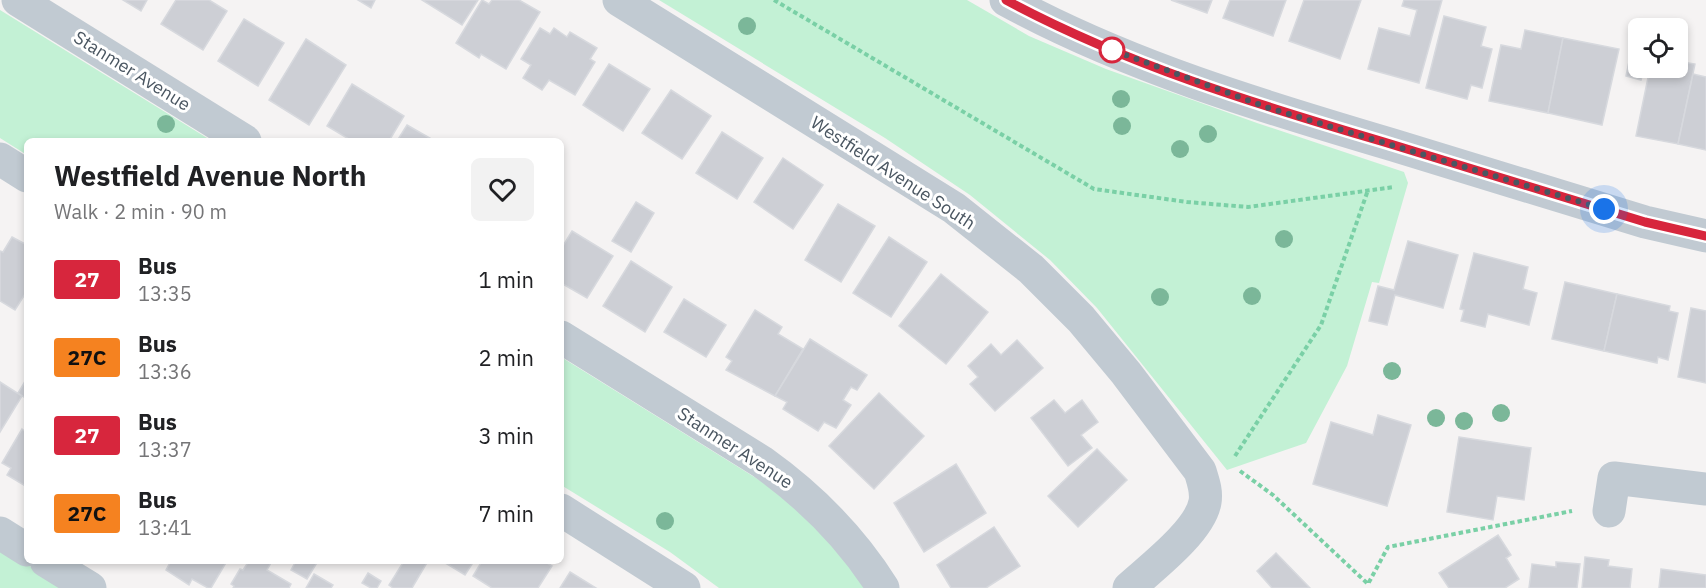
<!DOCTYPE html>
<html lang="en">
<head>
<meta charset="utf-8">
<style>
	:root { --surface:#fff; --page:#f2f2f2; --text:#202124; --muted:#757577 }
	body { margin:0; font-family:"IBM Plex Sans",sans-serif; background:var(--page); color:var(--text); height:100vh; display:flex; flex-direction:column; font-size:22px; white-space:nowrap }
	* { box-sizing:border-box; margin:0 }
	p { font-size:20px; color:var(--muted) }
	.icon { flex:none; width:33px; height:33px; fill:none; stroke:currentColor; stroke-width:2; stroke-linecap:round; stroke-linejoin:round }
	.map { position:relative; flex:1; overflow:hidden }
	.drawer { position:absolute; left:24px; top:138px; width:540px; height:426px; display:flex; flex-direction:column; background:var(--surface); border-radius:9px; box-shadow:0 3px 9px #0003 }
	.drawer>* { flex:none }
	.badge { padding:0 12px; border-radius:4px; font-size:21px; line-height:39px }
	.tools { position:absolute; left:1628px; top:18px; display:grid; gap:12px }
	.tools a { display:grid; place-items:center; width:60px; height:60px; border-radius:9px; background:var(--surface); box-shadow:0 3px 9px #0003; font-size:30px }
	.you { position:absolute; width:30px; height:30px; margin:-15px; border:4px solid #fff; border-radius:50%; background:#1a73e8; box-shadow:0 0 0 9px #1a73e833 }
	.map>.badge { position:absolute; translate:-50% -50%; box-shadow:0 0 0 3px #fff }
	.round { display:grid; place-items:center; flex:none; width:63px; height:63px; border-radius:9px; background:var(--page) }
	.overview { display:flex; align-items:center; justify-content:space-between; height:102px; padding:0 30px }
	h1 { font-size:28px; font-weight:700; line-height:45px }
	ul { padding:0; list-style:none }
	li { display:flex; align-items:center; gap:18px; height:78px; padding:0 30px }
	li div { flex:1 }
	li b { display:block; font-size:22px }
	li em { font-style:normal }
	li .badge { min-width:66px; font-weight:700; text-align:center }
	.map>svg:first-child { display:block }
</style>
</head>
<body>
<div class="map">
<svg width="1706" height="588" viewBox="0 0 1706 588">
	<rect width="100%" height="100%" fill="#f5f3f3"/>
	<!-- green -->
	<g fill="#c3f1d5">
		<polygon points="659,0 967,0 1029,36 1106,69 1257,123 1404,172 1408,183 1379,283 1372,282 1347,366 1306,443 1227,470 1097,308 1050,260 970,195 885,138"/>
		<polygon points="0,10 212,141 27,141 27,155 0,138"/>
		<polygon points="561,357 777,491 827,534 864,588 719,588 670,552 561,485"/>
		<polygon points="0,548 66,588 0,588"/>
	</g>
	<!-- building -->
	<g fill="#cdcfd5" stroke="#d7d9de" stroke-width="1.5">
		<polygon points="123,0 147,0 141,11"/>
		<polygon points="176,0 209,0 227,11 203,50 161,24"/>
		<polygon points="358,0 375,0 371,8"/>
		<polygon points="422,0 478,0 462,25"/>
		<polygon points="482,0 489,4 492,0 519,0 540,12 506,69 481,54 479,58 456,43"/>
		<polygon points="1171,0 1212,0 1207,13"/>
		<polygon points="1230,0 1286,0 1273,36 1223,18"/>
		<polygon points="1304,0 1361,0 1340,59 1289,41"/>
		<polygon points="1404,0 1442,0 1419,83 1368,69 1379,28 1410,36 1417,10 1402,6"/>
		<polygon points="1444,16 1486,27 1481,46 1492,49 1482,88 1471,85 1467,99 1426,88"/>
		<polygon points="244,19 284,43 258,86 218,61"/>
		<polygon points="1638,19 1654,23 1653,28 1638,28 1638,68 1644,68 1641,80 1626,76"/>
		<polygon points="540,28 550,34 554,28 567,37 570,32 597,48 590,59 595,62 575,95 549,80 542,90 523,78 531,65 521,59"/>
		<polygon points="1525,30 1563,38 1548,113 1489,101 1501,45 1521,49"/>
		<polygon points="1563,38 1619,49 1602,125 1548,113"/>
		<polygon points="306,39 346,65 309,125 269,100"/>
		<polygon points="1677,61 1695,64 1678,144 1636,136 1650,68 1673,73 1674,68 1677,68"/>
		<polygon points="609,64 650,89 623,131 583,105"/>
		<polygon points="1693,74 1706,77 1706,150 1678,144"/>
		<polygon points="352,84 404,116 389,141 352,141 327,126"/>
		<polygon points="671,90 711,116 682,159 642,133"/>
		<polygon points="407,125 435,141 397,141"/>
		<polygon points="722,132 763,158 737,199 696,173"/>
		<polygon points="783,158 823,185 793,229 754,202"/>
		<polygon points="636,202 654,213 631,252 612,241"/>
		<polygon points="838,204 875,226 841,282 805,260"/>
		<polygon points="572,231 613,256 587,298 561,283 561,249"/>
		<polygon points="12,237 27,245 27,291 15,310 0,301 0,251 3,252"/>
		<polygon points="889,237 927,262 891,317 853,293"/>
		<polygon points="1408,241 1458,255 1443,308 1395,295 1387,325 1369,321 1378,286 1394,290"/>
		<polygon points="1474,253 1528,267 1523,289 1537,293 1529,325 1488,314 1485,327 1461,321 1464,310 1460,309"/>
		<polygon points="631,261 672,287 645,332 603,306"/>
		<polygon points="941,274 988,312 946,364 899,326"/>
		<polygon points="1565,282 1617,294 1604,351 1552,339"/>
		<polygon points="1617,294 1670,306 1669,311 1678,313 1668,360 1658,357 1657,363 1604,351"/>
		<polygon points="684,299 726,325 706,357 664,332"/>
		<polygon points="1691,308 1706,311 1706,383 1678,377"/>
		<polygon points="755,310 782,327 778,334 803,349 775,396 726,370 732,361 726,357"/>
		<polygon points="810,339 867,375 857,390 851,387 843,400 851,405 836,428 824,422 818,431 783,409 787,402 775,396"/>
		<polygon points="1017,340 1043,368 995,411 970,384 978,377 968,366 991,344 1001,355"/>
		<polygon points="27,378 27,399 18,393"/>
		<polygon points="0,382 22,396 0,432"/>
		<polygon points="879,393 924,436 874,489 829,446"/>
		<polygon points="1054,400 1065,413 1082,400 1098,422 1081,435 1092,448 1068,466 1031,418"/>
		<polygon points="1378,415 1411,425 1387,506 1313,484 1331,422 1373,435"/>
		<polygon points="22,429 27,433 27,487 7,475 11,468 2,463"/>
		<polygon points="1459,437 1531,448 1524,500 1497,496 1493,520 1447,512"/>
		<polygon points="1097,449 1127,480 1078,527 1048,496"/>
		<polygon points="956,464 986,513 924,552 894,503"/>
		<polygon points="994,527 1020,566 986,588 951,588 937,565"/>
		<polygon points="1498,535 1511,555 1506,558 1519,579 1505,588 1449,588 1439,573"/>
		<polygon points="1276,553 1310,588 1272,588 1257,571"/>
		<polygon points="1585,557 1609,560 1608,566 1632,569 1630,588 1582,588"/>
		<polygon points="171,561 227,561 211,588 208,588 192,579 189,585 166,570"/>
		<polygon points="249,561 272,561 267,570 291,584 289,588 233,588 234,586 231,584 240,569 243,570"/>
		<polygon points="296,561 318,561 307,579 291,570"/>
		<polygon points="404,561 428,561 412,588 393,588 389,585"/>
		<polygon points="442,561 474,561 465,575"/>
		<polygon points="482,561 544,561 552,566 538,588 492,588 473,576"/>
		<polygon points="1556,562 1580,564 1577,588 1529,588 1532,564 1556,567"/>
		<polygon points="1661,569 1706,575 1706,588 1659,588"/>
		<polygon points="570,572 596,588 560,588"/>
		<polygon points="368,573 381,581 377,588 371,588 362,583"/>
		<polygon points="314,574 333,585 331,588 306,588"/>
	</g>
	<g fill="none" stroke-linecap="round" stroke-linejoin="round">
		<!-- path -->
		<g stroke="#7ad0a6" stroke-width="4" stroke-dasharray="4.5 3" stroke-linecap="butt">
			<polyline points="774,0 1094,189 1187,202 1248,207 1394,187"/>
			<polyline points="1235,456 1321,325 1368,190"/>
			<polyline points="1240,471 1273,495 1368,584 1388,547 1572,511"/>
		</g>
		<!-- street -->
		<g stroke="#c1cad2" stroke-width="33">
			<polyline points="18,0 245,141"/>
			<path d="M619 0 954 208 1031 269 1081 319 1126 373 1200 471C1203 481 1207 491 1205 502 1200 531 1151 568 1129 588"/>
			<path d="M1006 0C1127 66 1261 106 1393 145 1477 170 1561 196 1645 222L1706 236"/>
			<polyline points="0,159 27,176"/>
			<path d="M561 337 762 462C811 497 851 537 883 588"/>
			<polyline points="561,510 684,588"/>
			<polyline points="1609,511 1614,478 1706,489"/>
			<polyline points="0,533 27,550"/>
			<polyline points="46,561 90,588"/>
		</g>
	</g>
	<!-- trees -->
	<g fill="#7bb799">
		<circle cx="747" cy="26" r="9"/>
		<circle cx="1121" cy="99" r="9"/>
		<circle cx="166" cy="124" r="9"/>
		<circle cx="1122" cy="126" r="9"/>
		<circle cx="1208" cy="134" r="9"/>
		<circle cx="1180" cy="149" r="9"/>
		<circle cx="1284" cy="239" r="9"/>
		<circle cx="1252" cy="296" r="9"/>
		<circle cx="1160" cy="297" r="9"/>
		<circle cx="1392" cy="371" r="9"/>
		<circle cx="1501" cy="413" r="9"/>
		<circle cx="1436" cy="418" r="9"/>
		<circle cx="1464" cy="421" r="9"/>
		<circle cx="665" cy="521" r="9"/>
	</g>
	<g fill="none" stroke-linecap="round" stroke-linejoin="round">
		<!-- line casing -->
		<g stroke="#fff" stroke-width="14">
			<path id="line" d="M1006 0C1125 64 1255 104 1384 142 1471 168 1558 195 1645 222L1706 236"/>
		</g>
		<!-- line -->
		<use href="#line" stroke="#d7263d" stroke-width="9"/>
		<!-- walk -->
		<polyline stroke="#4a5661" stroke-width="6" stroke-dasharray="0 10.8" points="1112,50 1104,47 1269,108 1604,209"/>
	</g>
	<!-- markers -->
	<circle fill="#fff" stroke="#d7263d" stroke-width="3" cx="1112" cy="50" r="12"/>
	<g text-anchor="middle" stroke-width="6" stroke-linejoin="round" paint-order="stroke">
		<!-- street labels -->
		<g font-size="18" fill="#4a5661" stroke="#fff">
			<text transform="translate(132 71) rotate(32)" y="6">Stanmer Avenue</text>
			<text transform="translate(893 173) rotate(33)" y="6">Westfield Avenue South</text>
			<text transform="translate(735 448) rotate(33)" y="6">Stanmer Avenue</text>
		</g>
	</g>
</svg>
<div class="tools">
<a><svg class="icon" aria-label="locate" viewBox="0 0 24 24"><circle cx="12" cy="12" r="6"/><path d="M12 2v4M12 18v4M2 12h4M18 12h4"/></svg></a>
</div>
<div class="you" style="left:1604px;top:209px"></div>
<section class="drawer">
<div class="overview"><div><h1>Westfield Avenue North</h1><p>Walk · 2 min · 90 m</p></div><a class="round"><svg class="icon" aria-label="heart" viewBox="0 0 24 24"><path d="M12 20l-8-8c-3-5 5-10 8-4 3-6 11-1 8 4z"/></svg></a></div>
<ul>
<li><span class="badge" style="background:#d7263d;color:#fff">27</span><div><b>Bus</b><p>13:35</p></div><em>1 min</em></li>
<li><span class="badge" style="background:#f58220;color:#111">27C</span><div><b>Bus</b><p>13:36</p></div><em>2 min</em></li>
<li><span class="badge" style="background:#d7263d;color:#fff">27</span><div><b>Bus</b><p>13:37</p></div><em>3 min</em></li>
<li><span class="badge" style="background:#f58220;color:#111">27C</span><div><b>Bus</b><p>13:41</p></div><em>7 min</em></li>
</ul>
</section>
</div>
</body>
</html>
